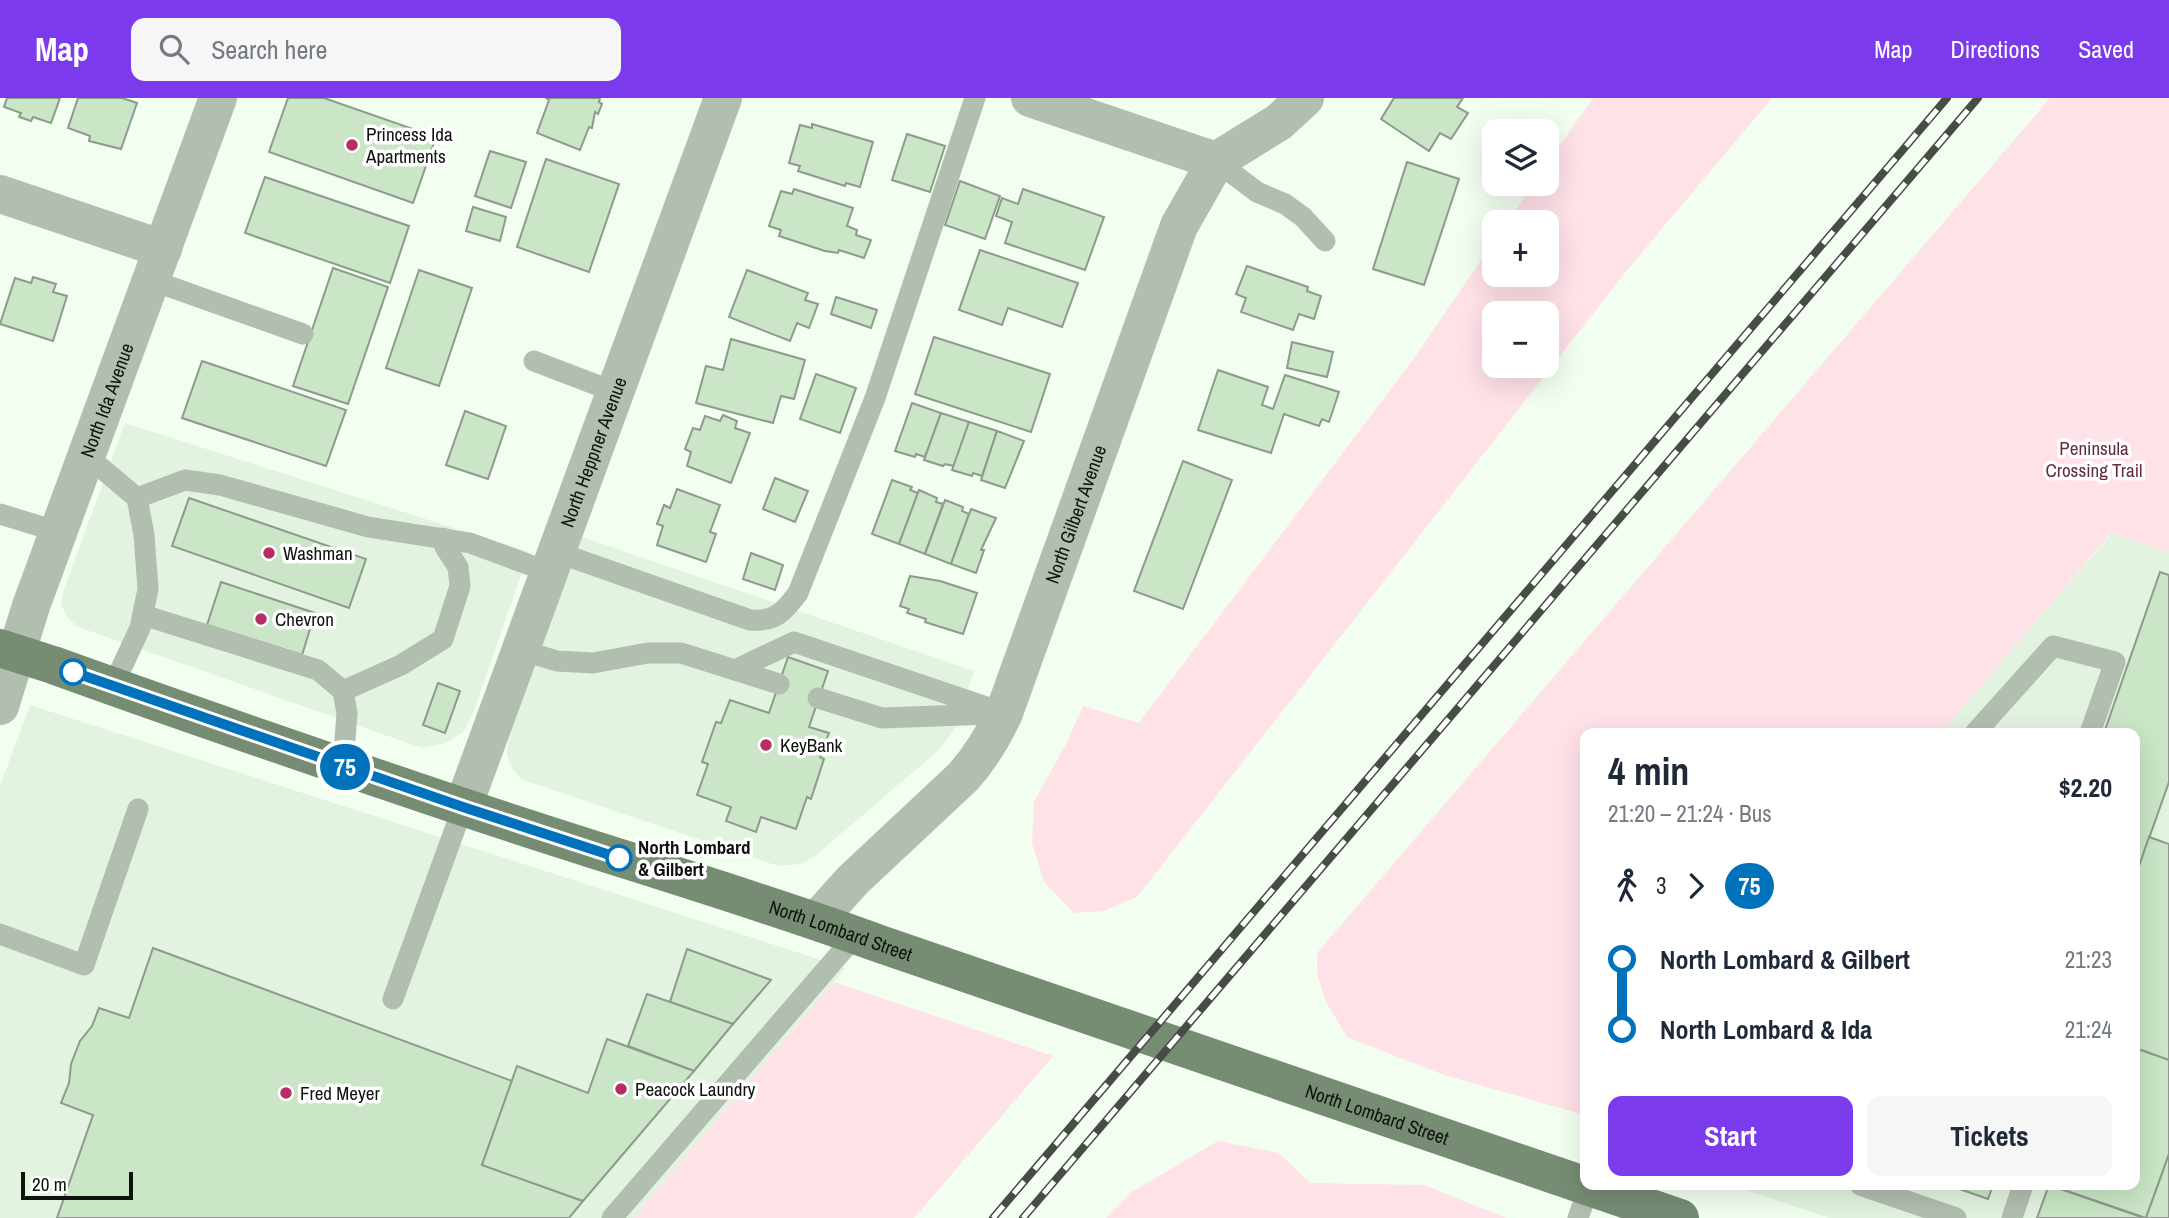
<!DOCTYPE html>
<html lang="en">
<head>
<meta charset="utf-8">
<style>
	:root { --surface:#fff; --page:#f6f6f7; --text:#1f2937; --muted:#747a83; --accent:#7c3aed }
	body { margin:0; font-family:"Archivo Narrow",sans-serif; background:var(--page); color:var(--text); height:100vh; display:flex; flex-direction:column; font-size:26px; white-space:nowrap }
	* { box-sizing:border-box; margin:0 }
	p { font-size:23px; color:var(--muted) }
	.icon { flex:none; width:38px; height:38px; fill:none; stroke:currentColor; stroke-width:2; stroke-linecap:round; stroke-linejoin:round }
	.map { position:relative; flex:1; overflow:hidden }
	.side { position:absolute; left:1580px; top:630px; width:560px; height:462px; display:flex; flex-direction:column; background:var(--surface); border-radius:14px; box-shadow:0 7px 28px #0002 }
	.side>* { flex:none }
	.badge { padding:0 14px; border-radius:23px; font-size:24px; line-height:46px }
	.fabs { position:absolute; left:1482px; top:21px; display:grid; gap:14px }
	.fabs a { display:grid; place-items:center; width:77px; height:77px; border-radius:14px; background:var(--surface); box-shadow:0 7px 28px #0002; font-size:35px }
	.scale { position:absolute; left:21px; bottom:18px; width:112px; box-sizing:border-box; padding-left:7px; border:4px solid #0f130e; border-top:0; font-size:19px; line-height:24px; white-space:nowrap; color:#0f130e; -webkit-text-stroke:5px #fff; paint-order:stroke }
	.map>.badge { position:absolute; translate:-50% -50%; box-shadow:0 0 0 4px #fff }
	.legs { display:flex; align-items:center; gap:10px; height:77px; padding:0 28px; font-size:23px }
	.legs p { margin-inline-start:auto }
	.summary { display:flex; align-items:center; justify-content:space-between; height:119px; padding:0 28px }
	h1 { font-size:38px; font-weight:700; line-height:52px }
	.primary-button { display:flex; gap:14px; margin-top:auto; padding:14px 28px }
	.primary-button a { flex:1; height:80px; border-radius:14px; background:var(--accent); color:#fff; font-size:28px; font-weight:700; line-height:80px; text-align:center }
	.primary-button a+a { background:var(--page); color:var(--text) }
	ul { padding:0 28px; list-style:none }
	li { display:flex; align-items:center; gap:24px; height:70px; font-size:26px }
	li i { display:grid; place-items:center; width:10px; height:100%; margin:0 9px; background:currentColor }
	li i::after { content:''; width:18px; height:18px; margin:-9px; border:5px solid; border-radius:50%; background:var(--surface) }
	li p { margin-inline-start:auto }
	li:first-child i { background:linear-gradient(#0000 50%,currentColor 0) }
	li:last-child i { background:linear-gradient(currentColor 50%,#0000 0) }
	header { display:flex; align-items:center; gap:42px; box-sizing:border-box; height:98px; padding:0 35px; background:var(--accent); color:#fff }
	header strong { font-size:33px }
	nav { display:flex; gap:38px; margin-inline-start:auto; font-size:24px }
	.search { width:490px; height:63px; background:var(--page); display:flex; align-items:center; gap:18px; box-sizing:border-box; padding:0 24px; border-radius:14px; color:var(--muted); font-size:26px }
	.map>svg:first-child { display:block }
</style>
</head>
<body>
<header>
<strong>Map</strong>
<div class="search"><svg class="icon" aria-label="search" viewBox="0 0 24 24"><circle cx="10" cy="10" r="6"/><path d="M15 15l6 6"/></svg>Search here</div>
<nav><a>Map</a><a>Directions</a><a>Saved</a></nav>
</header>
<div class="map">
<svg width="2169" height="1120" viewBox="0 0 2169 1120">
	<rect width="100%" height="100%" fill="#f2fef0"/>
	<!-- built -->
	<g fill="#e2f4df">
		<polygon points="125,325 529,454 474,613 464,633 446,645 422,650 78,529 66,518 61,506 64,491"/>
		<polygon points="2112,435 2169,454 2169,1120 1829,1120 1732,1087 2135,1087 2135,635 1941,635"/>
		<polygon points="579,438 974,573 956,629 940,651 816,757 801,766 778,768 523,682 513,672 507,657 508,642"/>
		<polygon points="30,607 846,870 633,1120 0,1120 0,688"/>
	</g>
	<!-- green -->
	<g fill="#ffe1e8" fill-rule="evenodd">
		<path d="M1593 0H1772L1628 171 1137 799 1104 813 1074 815 1044 784 1032 745 1034 704 1066 646 1083 608 1139 625 1415 259 1494 143V177H1547V124H1507L1534 86H1547V66ZM1547 215V268H1494V215Z"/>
		<polygon points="2050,0 2169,0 2169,454 2111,435 1941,635 1586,635 1585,1017 1444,977 1347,939 1326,904 1317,876 1317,855"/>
		<polygon points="834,884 1053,958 914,1120 633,1120"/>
		<polygon points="1218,1043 1279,1055 1310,1085 1424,1087 1506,1120 1106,1120 1132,1094"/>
	</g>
	<!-- building -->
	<g fill="#cae6c6" stroke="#8e9a8d" stroke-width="2">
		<polygon points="7,0 60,0 51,25 33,19 31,23 19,19 21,15 4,9"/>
		<polygon points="78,0 122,0 137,5 121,51 89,43 90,38 68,30"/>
		<polygon points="288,0 324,0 436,39 413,105 269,54"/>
		<polygon points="600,0 599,4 602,6 598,16 595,14 592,30 589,29 580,52 537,35 549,2 546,0"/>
		<polygon points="1394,0 1463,0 1457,9 1468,15 1451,41 1440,35 1429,53 1381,21"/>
		<polygon points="812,26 873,44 860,89 846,85 845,88 798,73 800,68 789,65 800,27 812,30"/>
		<polygon points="907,36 945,48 930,94 892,82"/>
		<polygon points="490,53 526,64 511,110 475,98"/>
		<polygon points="546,61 619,86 589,174 517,149"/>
		<polygon points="1407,64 1459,81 1424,187 1373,171"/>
		<polygon points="265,79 409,128 390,185 245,135"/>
		<polygon points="960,83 1000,98 985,141 945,127"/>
		<polygon points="794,91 853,110 847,128 857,132 856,137 871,142 864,160 839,152 838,155 825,153 779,138 781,132 769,128 781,93 792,96"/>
		<polygon points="1023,91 1104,119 1085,172 1005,145 1012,124 996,118 1002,100 1018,106"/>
		<polygon points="473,109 506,119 500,143 466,133"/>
		<polygon points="980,152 1078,185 1062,229 1008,210 1002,227 959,212"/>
		<polygon points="1247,168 1308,189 1307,193 1321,198 1314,221 1299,216 1293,232 1241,214 1246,200 1236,196"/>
		<polygon points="333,170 388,189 348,306 293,288"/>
		<polygon points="419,172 472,190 439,288 386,270"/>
		<polygon points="747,172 808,195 805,202 818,206 809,230 797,225 790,243 729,219"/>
		<polygon points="33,179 56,186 53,194 67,198 53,243 0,226 15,180 31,185"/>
		<polygon points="836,199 877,212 871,230 831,216"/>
		<polygon points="934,239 1050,276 1031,334 915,296"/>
		<polygon points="731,241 805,262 794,301 781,298 773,325 696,305 706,268 723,272"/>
		<polygon points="1292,244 1333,254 1327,279 1287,270"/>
		<polygon points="202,263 346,312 326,368 182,320"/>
		<polygon points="1218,272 1268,289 1262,307 1273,311 1285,277 1339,294 1329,324 1322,321 1319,328 1284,316 1271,355 1198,332"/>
		<polygon points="816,276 856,290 840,335 800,321"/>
		<polygon points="912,305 941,315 925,359 916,356 915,359 895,353"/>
		<polygon points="465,313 506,328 488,381 446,367"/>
		<polygon points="941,315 969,324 954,368 945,366 943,368 924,362"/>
		<polygon points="723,317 737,323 735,330 750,335 731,385 687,368 691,354 685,351 693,330 700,332 705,318 720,323"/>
		<polygon points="969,324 997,333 982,378 973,375 972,378 952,372"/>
		<polygon points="997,333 1024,343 1005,390 981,382"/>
		<polygon points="1183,363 1232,382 1183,511 1134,493"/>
		<polygon points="775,380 808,393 795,424 763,411"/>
		<polygon points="892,382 912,389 910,392 918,395 899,446 872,436"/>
		<polygon points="677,391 720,407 710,434 716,436 706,464 657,447 663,428 657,426 664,407 670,410"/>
		<polygon points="919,392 937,400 936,404 943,406 925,456 899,446"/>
		<polygon points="189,400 366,461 349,510 172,448"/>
		<polygon points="945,402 963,409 962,413 969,416 951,466 925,456"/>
		<polygon points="971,411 996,420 981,452 984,452 976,475 951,466"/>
		<polygon points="751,455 783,467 775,492 743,481"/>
		<polygon points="2160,474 2169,477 2169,684 2137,774 2135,773 2135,635 2104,635"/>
		<polygon points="910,478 940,483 977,495 963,536 925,524 926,521 907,515 909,511 900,508"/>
		<polygon points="221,484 315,515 302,557 207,527"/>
		<polygon points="788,559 828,573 809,629 829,635 820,659 824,661 811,701 807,699 796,731 761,719 756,734 726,723 731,709 697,697 708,666 702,664 716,624 721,625 730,602 769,615"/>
		<polygon points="438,585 460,593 445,635 423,627"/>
		<polygon points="2149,739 2169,746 2169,962 2135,950 2135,780"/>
		<polygon points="153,850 512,983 482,1067 583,1103 569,1120 57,1120 93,1017 61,1005 69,985 71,966 80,943 92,928 99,910 129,920"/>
		<polygon points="687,851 771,882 733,926 670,904"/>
		<polygon points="647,896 670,904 733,926 694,973 628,948"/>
		<polygon points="607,941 694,973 583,1103 482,1067 517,968 588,995"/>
		<polygon points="2135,950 2169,962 2169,1056 2146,1120 2049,1087 2135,1087"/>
		<polygon points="2169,1056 2169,1120 2146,1120"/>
		<polygon points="1948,1087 1993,1087 1988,1101"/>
		<polygon points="2049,1087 2144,1120 2037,1120"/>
	</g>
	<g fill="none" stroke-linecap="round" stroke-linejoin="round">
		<!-- service -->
		<g stroke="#b2beb0" stroke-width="21">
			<polyline points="1216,63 1257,94 1285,106 1303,119 1325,143"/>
			<polyline points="151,182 303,236"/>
			<polyline points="534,263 615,294"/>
			<polyline points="87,358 137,400 144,437 148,491 140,530 113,588"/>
			<polyline points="137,400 185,382 220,387 368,429 470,445 549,474"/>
			<polyline points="0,416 59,434"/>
			<path d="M556 454 750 522C775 524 784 514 798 495L875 300 975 0"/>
			<polyline points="143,517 318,572 343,593 347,615 343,668"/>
			<polyline points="520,552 557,563 593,565 648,555 681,555 735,572 794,544 1004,615"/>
			<polyline points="735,572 779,586"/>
			<polyline points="343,593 401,567 443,541 460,488 458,469 445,449 443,440"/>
			<polyline points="818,600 882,620 991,616"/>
			<polyline points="1975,635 2053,548 2115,564 2090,635"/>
			<polyline points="0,836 84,867 138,711"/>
			<polyline points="393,901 463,709"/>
			<polyline points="1860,1087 1956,1120"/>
			<polyline points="612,1120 856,837"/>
			<polyline points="1578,1120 1589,1089"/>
			<polyline points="2012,1120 2023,1087"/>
		</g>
		<!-- minor -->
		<g stroke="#b2beb0" stroke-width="38">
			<polyline points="1030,0 1216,63"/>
			<polyline points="0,96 163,151"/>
			<path id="s1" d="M463 709 723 0"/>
			<path id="s2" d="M817 822 853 782 963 679C981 659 993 639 1004 615L1179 128 1216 63 1279 24 1305 0"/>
		</g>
		<!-- tertiary -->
		<path stroke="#b2beb0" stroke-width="38" id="s3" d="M0 608 31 508 218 0"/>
		<!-- primary -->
		<path stroke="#768c73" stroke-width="38" id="s4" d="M0 550 53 567C189 616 326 663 463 709 602 756 743 796 880 846L1680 1120"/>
		<!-- rail casing -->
		<g stroke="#474d46" stroke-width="8">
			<g id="rail">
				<polyline points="993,1120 1947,0"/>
				<polyline points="1023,1120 1978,0"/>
			</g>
		</g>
		<!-- rail -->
		<use href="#rail" stroke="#fff" stroke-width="5" stroke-dasharray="16" stroke-linecap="butt"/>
	</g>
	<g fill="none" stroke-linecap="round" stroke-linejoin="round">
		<!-- line-1 casing -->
		<g stroke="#fff" stroke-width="16">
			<polyline id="line-1" points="73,574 463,709 619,760"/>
		</g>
		<!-- line-1 -->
		<use href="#line-1" stroke="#0072bc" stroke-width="10"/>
	</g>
	<!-- markers -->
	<g fill="#b92d65" stroke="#fff" stroke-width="2.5">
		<circle cx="352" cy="47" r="7"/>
		<circle cx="269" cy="455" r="7"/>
		<circle cx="261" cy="521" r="7"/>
		<circle cx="766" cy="647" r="7"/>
		<circle cx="621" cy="991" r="7"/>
		<circle cx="286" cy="995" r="7"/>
	</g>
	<g fill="#fff" stroke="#0072bc" stroke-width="3.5">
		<circle cx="73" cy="574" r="12"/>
		<circle cx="619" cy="760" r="12"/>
	</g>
	<g text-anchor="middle" stroke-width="7" stroke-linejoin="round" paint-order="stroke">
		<!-- poi labels -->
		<g font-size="19" fill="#0f130e" stroke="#fff" text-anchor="start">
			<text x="366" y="43">Princess Ida<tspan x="366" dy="22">Apartments</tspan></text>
			<text x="283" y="462">Washman</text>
			<text x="275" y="528">Chevron</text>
			<text x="780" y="654">KeyBank</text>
			<text x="635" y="998">Peacock Laundry</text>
			<text x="300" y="1002">Fred Meyer</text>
		</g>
		<!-- street labels -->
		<g font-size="19" fill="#0f130e" stroke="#fff">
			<text dy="7" stroke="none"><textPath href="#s3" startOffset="324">North Ida Avenue</textPath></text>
			<text dy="7" stroke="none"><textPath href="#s1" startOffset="378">North Heppner Avenue</textPath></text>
			<text dy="7" stroke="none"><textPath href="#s2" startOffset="492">North Gilbert Avenue</textPath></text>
			<text dy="7" stroke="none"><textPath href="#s4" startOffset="887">North Lombard Street</textPath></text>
			<text dy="7" stroke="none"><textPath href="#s4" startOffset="1454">North Lombard Street</textPath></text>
		</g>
		<!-- park labels -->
		<g font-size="19" fill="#632c3e" stroke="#fff">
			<text x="2094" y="357">Peninsula<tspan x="2094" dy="22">Crossing Trail</tspan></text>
		</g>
		<!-- stop labels -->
		<g font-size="19" font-weight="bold" fill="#0f130e" stroke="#fff" text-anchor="start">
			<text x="638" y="756">North Lombard<tspan x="638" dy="22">&amp; Gilbert</tspan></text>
		</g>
	</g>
</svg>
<div class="fabs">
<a><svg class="icon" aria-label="layers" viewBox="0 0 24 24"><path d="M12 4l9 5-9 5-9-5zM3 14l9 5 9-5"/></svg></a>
<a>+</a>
<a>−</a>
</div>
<div class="scale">20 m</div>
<b class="badge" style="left:345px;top:669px;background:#0072bc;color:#fff">75</b>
<section class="side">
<div class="summary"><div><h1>4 min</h1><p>21:20 – 21:24 · Bus</p></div><b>$2.20</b></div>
<div class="legs"><svg class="icon" aria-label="walk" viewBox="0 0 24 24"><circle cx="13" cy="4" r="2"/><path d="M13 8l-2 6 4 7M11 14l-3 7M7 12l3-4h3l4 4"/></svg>3<svg class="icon" aria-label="forward" viewBox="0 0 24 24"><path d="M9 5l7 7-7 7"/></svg><b class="badge" style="background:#0072bc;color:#fff">75</b></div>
<ul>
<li><i style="color:#0072bc"></i><b>North Lombard &amp; Gilbert</b><p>21:23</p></li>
<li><i style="color:#0072bc"></i><b>North Lombard &amp; Ida</b><p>21:24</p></li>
</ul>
<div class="primary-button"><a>Start</a><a>Tickets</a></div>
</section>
</div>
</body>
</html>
